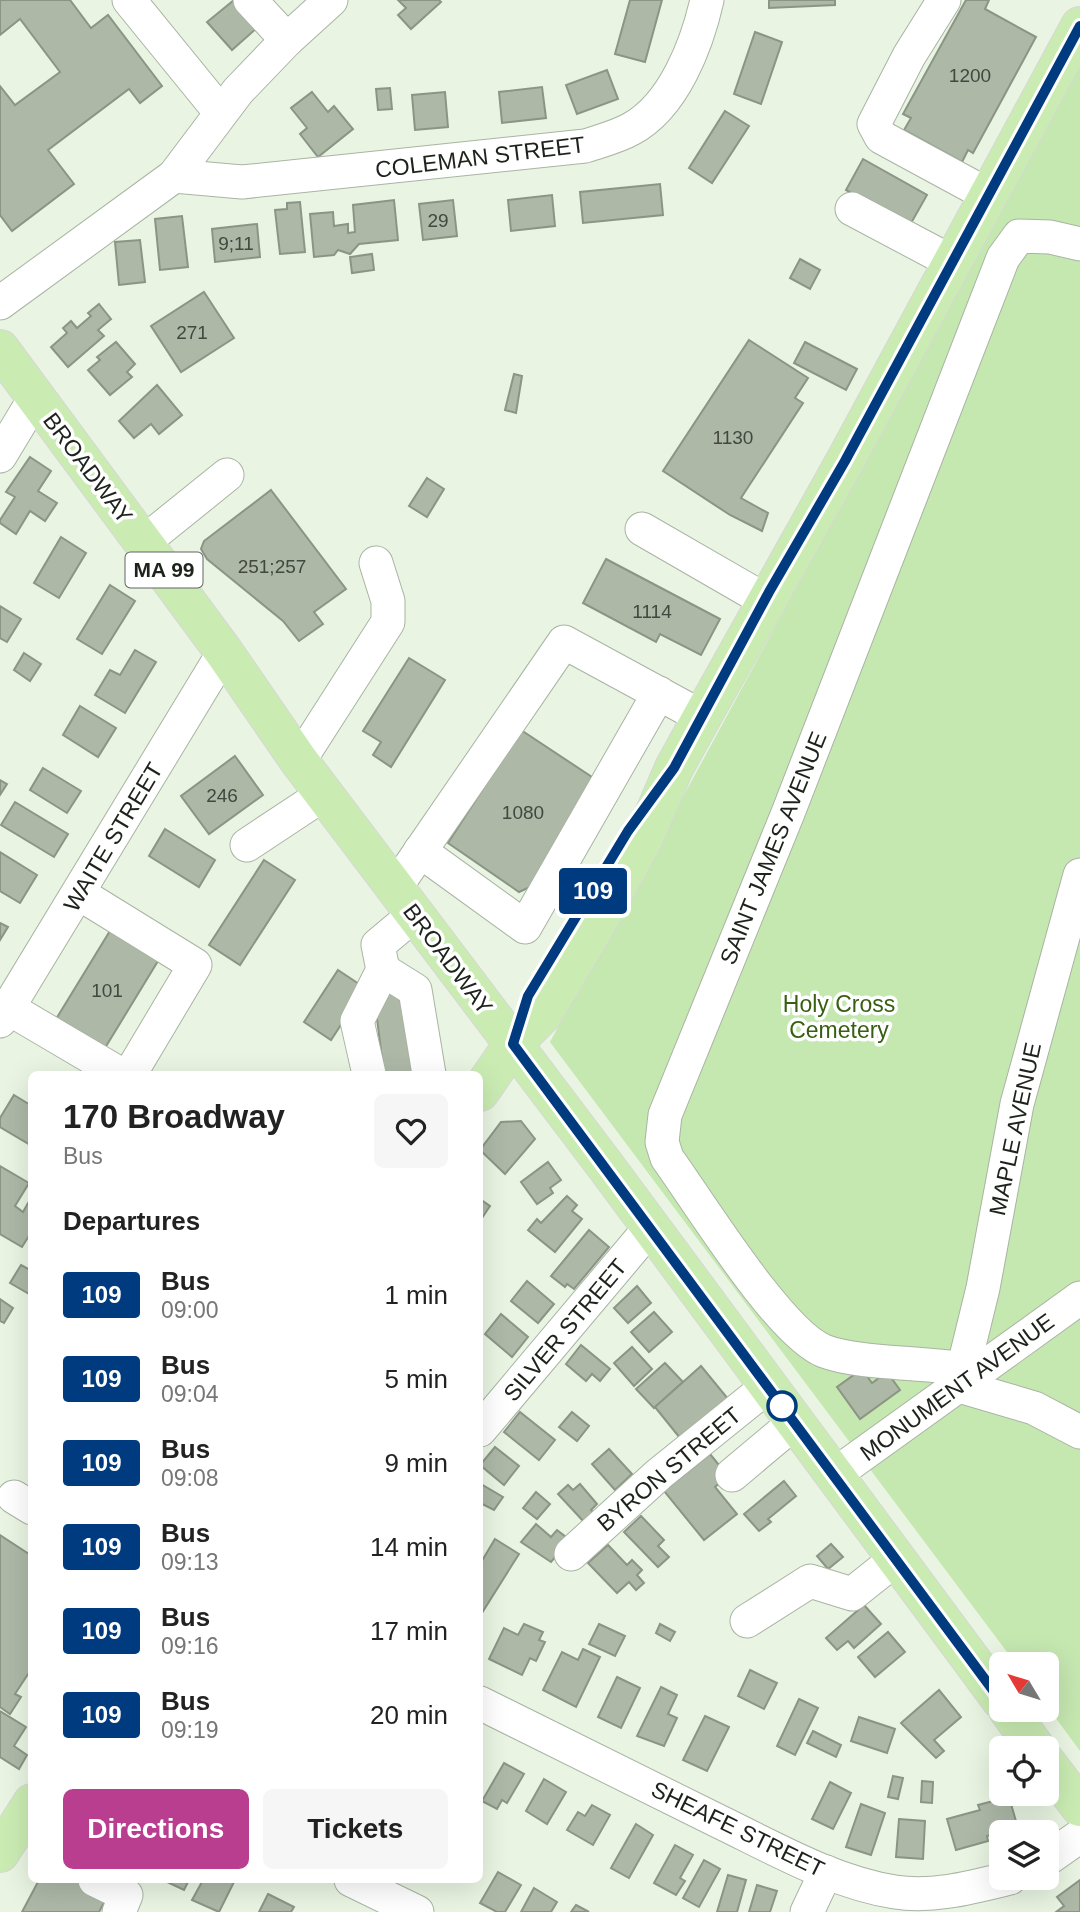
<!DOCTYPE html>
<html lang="en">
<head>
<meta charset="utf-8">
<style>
	:root { --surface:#fff; --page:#f6f6f6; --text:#222; --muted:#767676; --accent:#b93e90 }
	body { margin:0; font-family:Helvetica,sans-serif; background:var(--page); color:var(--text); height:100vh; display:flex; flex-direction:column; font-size:26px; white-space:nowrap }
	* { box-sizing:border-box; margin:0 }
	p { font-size:23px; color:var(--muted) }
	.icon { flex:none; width:38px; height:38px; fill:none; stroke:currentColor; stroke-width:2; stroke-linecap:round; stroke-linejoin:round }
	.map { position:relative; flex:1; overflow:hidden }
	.details { position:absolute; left:28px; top:1071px; width:455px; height:812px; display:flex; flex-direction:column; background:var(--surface); border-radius:10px; box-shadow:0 7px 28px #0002 }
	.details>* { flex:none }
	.badge { padding:0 14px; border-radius:5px; font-size:24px; line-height:46px }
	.needle { width:46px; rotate:308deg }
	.controls { position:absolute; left:989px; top:1652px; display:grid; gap:14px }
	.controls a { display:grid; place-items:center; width:70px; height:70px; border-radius:10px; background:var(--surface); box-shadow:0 7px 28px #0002; font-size:35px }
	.map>.badge { position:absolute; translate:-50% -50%; box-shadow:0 0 0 4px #fff }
	h2 { padding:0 35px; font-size:26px; line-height:63px }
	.round { display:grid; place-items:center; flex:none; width:74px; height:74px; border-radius:10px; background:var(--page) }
	.summary { display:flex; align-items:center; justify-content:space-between; height:119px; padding:0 35px }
	h1 { font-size:33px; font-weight:700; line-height:52px }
	.cta { display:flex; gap:14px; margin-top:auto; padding:14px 35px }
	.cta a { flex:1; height:80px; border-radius:10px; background:var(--accent); color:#fff; font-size:28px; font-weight:700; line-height:80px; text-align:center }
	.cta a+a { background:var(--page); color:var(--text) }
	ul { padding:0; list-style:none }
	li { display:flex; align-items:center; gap:21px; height:84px; padding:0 35px }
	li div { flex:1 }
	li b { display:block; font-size:26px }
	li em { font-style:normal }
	li .badge { min-width:77px; font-weight:700; text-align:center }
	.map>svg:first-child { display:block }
</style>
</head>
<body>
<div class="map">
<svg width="1080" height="1912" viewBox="0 0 1080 1912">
	<rect width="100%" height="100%" fill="#e9f4e2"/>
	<!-- green -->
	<polygon fill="#c5e7b0" points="1080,65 1080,1751 1047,1706 1046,1664 1016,1664 550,1042"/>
	<!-- building -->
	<g fill="#adb8a7" stroke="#8b9585" stroke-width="2">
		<polygon points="0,0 70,0 91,28 108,15 162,86 140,103 129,89 48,150 74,184 12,231 0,215 0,86 15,105 60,72 20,19 0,35"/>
		<polygon points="234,0 258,27 232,50 207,22"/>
		<polygon points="398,0 439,0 441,2 411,29 398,15 406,8"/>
		<polygon points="630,0 662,0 645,62 615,54"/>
		<polygon points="769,0 835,0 835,5 769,8"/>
		<polygon points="966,0 989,0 985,9 1036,37 973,153 968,150 962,162 904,130 911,118 903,114"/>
		<polygon points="755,32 782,42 761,104 734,94"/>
		<polygon points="607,70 618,99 577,114 566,85"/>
		<polygon points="542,87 546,118 502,123 499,92"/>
		<polygon points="390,88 392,109 378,110 376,89"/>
		<polygon points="312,92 328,112 334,106 353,129 318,157 300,134 307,128 291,108"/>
		<polygon points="445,92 448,127 415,130 412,95"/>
		<polygon points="725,111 749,126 712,183 689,168"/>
		<polygon points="863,159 927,195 910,225 846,190"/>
		<polygon points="660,184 663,215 583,223 580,192"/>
		<polygon points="552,195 555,226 511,231 508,200"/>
		<polygon points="394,200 398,240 359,244 350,254 338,250 334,255 314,257 310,214 333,212 334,226 348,224 348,233 355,232 353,205"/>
		<polygon points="453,200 457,236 423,240 419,204"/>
		<polygon points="300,202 305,252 280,254 275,210 287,209 287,203"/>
		<polygon points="182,216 188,267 160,270 155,219"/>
		<polygon points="257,224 260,257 215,262 212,229"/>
		<polygon points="140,240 145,282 119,285 115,242"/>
		<polygon points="372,254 374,270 352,273 350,257"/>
		<polygon points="800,259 820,270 810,289 790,278"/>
		<polygon points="204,292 234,338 181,372 151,326"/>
		<polygon points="99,304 111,319 98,330 104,336 68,367 51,347 67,333 63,328 71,321 77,328 91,316 88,313"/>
		<polygon points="749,340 808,378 795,398 803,403 741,498 768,513 762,531 730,515 663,471"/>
		<polygon points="116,342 135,364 127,372 132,377 110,395 88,370 100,360 97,357"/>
		<polygon points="805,342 857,369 846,390 794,363"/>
		<polygon points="514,374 522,376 516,413 505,410"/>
		<polygon points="157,385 182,415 159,434 151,424 134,438 119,421"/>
		<polygon points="30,457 51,471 38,491 57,503 45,521 30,511 16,534 0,523 0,520 15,497 6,492"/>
		<polygon points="427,478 444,489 427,517 409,506"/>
		<polygon points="271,490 346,589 314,612 323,624 299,641 283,621 207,559 201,549 204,541"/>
		<polygon points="61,537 86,553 59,598 34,583"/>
		<polygon points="606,559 720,619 701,655 660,634 656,642 583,603"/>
		<polygon points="110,585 135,601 102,654 77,639"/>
		<polygon points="0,606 21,619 7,642 0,638"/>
		<polygon points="135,650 156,662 125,713 95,695 110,670 120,675"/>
		<polygon points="24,653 41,664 30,681 14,670"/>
		<polygon points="409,658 445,680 391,767 373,755 381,742 363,731"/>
		<polygon points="80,706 116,728 98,757 63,735"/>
		<polygon points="521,730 598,781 530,887 519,892 448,843"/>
		<polygon points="235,756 263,795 209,834 181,796"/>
		<polygon points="43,768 81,791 67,813 30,790"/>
		<polygon points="0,780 7,784 0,795"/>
		<polygon points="15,802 68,834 54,857 1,825"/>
		<polygon points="165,829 215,860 199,887 149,856"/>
		<polygon points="0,852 37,875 20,903 0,891"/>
		<polygon points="264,860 295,880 240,965 209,945"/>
		<polygon points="0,923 8,927 0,940"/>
		<polygon points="113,926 161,956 102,1053 53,1024"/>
		<polygon points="338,970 365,988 331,1040 304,1022"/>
		<polygon points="404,991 414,1074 384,1074 374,995"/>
		<polygon points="14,1095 32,1106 32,1146 0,1127 0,1118"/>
		<polygon points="521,1121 535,1139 505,1174 480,1150 501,1122"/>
		<polygon points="548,1162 561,1180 550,1188 553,1193 537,1204 521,1182"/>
		<polygon points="0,1166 29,1183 15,1206 23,1212 28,1203 32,1205 32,1231 22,1247 0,1234"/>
		<polygon points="567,1196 577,1205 572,1211 582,1219 555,1252 528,1230 537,1219 541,1223"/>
		<polygon points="480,1199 490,1206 480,1221"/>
		<polygon points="589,1230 609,1247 574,1289 567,1284 565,1287 551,1276"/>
		<polygon points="21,1265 32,1271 29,1294 10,1283"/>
		<polygon points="527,1281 554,1304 538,1323 511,1301"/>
		<polygon points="637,1286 651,1303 628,1323 614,1308"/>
		<polygon points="0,1299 13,1308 4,1323 0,1321"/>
		<polygon points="654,1312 672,1332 649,1352 631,1332"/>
		<polygon points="501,1314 528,1337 512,1357 485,1334"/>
		<polygon points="581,1345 610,1369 600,1381 592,1374 586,1381 566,1364"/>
		<polygon points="632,1347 652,1369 634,1386 614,1363"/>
		<polygon points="665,1363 683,1382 654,1408 636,1389"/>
		<polygon points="701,1366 729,1400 680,1438 655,1407"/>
		<polygon points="862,1369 872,1383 887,1372 900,1390 860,1419 837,1387"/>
		<polygon points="520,1412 555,1440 539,1460 504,1432"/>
		<polygon points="572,1412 589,1426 577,1441 559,1427"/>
		<polygon points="495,1447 519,1466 504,1485 480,1465"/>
		<polygon points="609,1449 632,1474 615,1490 592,1464"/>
		<polygon points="710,1454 728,1476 715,1487 737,1514 704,1540 664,1491"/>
		<polygon points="784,1481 796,1496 768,1519 771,1522 759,1531 744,1514"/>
		<polygon points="481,1484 503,1497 494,1510 480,1503"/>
		<polygon points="580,1484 597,1504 591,1510 595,1514 585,1523 558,1494 568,1485 573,1490"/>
		<polygon points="536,1492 550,1504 537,1519 523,1508"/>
		<polygon points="641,1516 664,1540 658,1546 669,1557 658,1567 624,1532"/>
		<polygon points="536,1524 551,1537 557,1530 566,1537 564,1547 551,1562 521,1542"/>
		<polygon points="0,1535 32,1556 32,1668 15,1694 21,1697 10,1714 0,1707"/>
		<polygon points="495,1539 519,1554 480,1616 480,1564"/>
		<polygon points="831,1544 843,1557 828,1569 817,1556"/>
		<polygon points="608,1545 627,1565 632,1560 642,1570 637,1575 644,1583 636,1590 629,1582 617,1593 588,1563"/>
		<polygon points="864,1605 881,1624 854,1648 848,1641 837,1650 826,1638"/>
		<polygon points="524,1624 543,1632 539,1640 545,1642 536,1661 530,1658 522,1675 489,1659 504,1628 518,1635"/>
		<polygon points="599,1624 625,1636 615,1656 589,1644"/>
		<polygon points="660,1624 675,1632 670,1641 656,1633"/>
		<polygon points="888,1632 905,1652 875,1677 858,1657"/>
		<polygon points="583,1649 600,1657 576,1707 543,1690 562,1652 578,1660"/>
		<polygon points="750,1670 777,1683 764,1709 738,1696"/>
		<polygon points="617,1677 640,1688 621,1728 598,1717"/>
		<polygon points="661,1687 677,1695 668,1714 677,1718 664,1746 637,1736"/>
		<polygon points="939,1690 961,1717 934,1740 944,1751 936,1758 901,1723"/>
		<polygon points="799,1699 818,1708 795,1755 777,1746"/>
		<polygon points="0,1711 26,1727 14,1746 27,1755 19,1769 0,1757"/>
		<polygon points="705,1716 729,1727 707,1771 683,1760"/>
		<polygon points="859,1717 895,1729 887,1753 851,1741"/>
		<polygon points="813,1731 841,1745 836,1757 807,1743"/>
		<polygon points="504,1763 524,1774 507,1803 502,1800 497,1809 482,1801"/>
		<polygon points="893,1776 903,1778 898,1799 888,1797"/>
		<polygon points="544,1779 566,1792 547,1824 526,1811"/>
		<polygon points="922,1781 933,1782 932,1803 921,1802"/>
		<polygon points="830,1782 851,1793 833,1829 812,1819"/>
		<polygon points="1009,1797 1018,1828 987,1836 988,1841 956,1850 947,1819 980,1810 978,1805"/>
		<polygon points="861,1804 885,1813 871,1855 846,1847"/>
		<polygon points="592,1805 610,1815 593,1845 567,1830 578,1812 585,1816"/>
		<polygon points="899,1819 925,1821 923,1859 896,1857"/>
		<polygon points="636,1824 653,1835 629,1878 611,1868"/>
		<polygon points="675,1845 693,1855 680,1878 685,1881 676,1895 654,1883"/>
		<polygon points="704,1860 720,1869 699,1907 683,1898"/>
		<polygon points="498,1872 521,1885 505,1912 497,1912 480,1903"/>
		<polygon points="728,1875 746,1880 737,1912 717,1912"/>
		<polygon points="39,1880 77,1880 108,1895 99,1912 22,1912"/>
		<polygon points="163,1880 189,1880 184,1890"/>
		<polygon points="203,1880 235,1880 219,1912 192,1900"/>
		<polygon points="1080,1880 1080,1912 1056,1912 1064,1906 1057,1897"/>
		<polygon points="757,1885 777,1891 770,1912 749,1912"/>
		<polygon points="534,1888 557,1902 551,1912 521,1912"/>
		<polygon points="268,1894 294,1907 291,1912 259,1912"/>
		<polygon points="576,1905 589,1912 571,1912"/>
	</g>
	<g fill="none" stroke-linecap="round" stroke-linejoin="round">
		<!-- minor casing -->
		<g stroke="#a9b4a3" stroke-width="35">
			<g id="minor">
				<polyline points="129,0 221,113"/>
				<polyline points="250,0 287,40"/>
				<polyline points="944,0 909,56 874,124 881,137 988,195"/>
				<path d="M174 176 242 182 585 146C600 141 617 137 631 129 674 106 697 44 707 0"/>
				<polyline points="852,209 952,262"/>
				<polyline points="0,303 174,176 238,91 287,40 331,0"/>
				<polyline points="0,456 35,398"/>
				<polyline points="642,529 765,600"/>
				<polyline points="144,542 227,475"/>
				<polyline points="299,761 388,622 388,601 376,563"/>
				<polyline points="247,845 324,794"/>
				<polyline points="420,851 525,927 659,693"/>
				<polyline points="395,888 564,642 702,717"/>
				<polyline points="80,894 195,965 130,1074"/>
				<polyline points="383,970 415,990 429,1074"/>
				<polyline points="8,1008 120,1074"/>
				<polyline points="0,1021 224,652"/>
				<polyline points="369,1074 357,1021 383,970 378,945 415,914"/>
				<path d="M962 1369C924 1362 857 1364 824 1351 779 1333 699 1202 667 1158L662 1142 665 1115 788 813 1003 258 1019 236 1050 237 1080 244"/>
				<polyline points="959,1386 983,1288 1017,1104 1080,875"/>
				<polyline points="959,1386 1034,1408 1080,1432"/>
				<polyline points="480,1430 650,1228"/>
				<polyline points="732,1475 795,1422"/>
				<polyline points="834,1475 1080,1298"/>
				<polyline points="14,1497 32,1508"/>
				<polyline points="571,1554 659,1474 768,1386"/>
				<polyline points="747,1621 810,1581 852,1594 896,1559"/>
				<path d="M480 1703C559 1742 638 1781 718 1821 774 1848 832 1882 895 1892 933 1898 973 1887 1010 1878"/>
				<polyline points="1046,1860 1080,1836"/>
				<polyline points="95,1880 126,1895 119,1912"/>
				<polyline points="351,1880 417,1912"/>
				<polyline points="807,1912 826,1872"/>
			</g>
		</g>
		<!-- major casing -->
		<g stroke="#d6d7d6" stroke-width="40">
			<g id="major">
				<polyline points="0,349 224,652 299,761 607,1168 1001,1700"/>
				<polyline points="480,1092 513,1044 543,1014 594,928 643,840 674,768 702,717 845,461 1080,26"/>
				<polyline points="1008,1710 1036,1748"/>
				<polyline points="1046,1762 1080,1807"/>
				<polyline points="0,1853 32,1803"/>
			</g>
		</g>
		<!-- minor -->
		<use href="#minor" stroke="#fff" stroke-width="33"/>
		<!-- major -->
		<use href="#major" stroke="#caecb3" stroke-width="38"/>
	</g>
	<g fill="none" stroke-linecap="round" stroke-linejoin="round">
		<!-- line casing -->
		<g stroke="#fff" stroke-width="16">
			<polyline id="line" points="1001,1701 513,1044 528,996 628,831 674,768 769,592 845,461 1080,26"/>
		</g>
		<!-- line -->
		<use href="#line" stroke="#003b80" stroke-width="10"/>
	</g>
	<!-- markers -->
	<circle fill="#fff" stroke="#003b80" stroke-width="3.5" cx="782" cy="1406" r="14"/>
	<g text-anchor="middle" stroke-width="7" stroke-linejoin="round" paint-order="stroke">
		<!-- number labels -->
		<g font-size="19" fill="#42483f">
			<text x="970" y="82">1200</text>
			<text x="438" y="227">29</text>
			<text x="236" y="250">9;11</text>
			<text x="192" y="339">271</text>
			<text x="733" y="444">1130</text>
			<text x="272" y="573">251;257</text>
			<text x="652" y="618">1114</text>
			<text x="222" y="802">246</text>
			<text x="523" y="819">1080</text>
			<text x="107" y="997">101</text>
		</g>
		<!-- shield labels -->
		<rect fill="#fff" stroke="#626460" stroke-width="2" x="125.5" y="552.5" width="77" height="35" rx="5"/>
		<g font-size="21" font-weight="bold" fill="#1e221c">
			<text x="164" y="577">MA 99</text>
		</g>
		<!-- street labels -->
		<g font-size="23" fill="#1e221c" stroke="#fff">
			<text transform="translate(480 157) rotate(-7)" y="8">COLEMAN STREET</text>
			<text transform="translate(88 468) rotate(53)" y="8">BROADWAY</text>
			<text transform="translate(113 837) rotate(-59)" y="8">WAITE STREET</text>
			<text transform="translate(773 848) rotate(-68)" y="8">SAINT JAMES AVENUE</text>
			<text transform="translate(448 959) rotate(53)" y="8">BROADWAY</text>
			<text transform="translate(1015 1129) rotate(-78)" y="8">MAPLE AVENUE</text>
			<text transform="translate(565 1330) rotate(-50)" y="8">SILVER STREET</text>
			<text transform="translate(957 1387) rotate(-36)" y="8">MONUMENT AVENUE</text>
			<text transform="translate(669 1469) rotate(-40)" y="8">BYRON STREET</text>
			<text transform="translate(738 1829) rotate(26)" y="8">SHEAFE STREET</text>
		</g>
		<!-- park labels -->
		<g font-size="23" fill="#375f12" stroke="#fff">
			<text x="839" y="1012">Holy Cross<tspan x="839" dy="26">Cemetery</tspan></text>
		</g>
	</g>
</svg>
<div class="controls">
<a><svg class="needle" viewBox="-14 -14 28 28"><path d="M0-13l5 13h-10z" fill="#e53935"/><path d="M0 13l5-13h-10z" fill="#767676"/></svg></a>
<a><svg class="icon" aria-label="locate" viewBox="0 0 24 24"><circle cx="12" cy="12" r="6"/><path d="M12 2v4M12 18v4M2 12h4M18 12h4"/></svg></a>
<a><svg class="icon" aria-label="layers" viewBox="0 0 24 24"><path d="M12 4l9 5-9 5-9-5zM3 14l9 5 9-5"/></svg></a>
</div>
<b class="badge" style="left:593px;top:891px;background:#003b80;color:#fff">109</b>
<section class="details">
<div class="summary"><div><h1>170 Broadway</h1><p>Bus</p></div><a class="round"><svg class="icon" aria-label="heart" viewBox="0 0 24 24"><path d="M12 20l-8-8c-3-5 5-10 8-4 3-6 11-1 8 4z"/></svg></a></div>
<h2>Departures</h2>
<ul>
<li><span class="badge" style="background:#003b80;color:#fff">109</span><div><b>Bus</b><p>09:00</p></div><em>1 min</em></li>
<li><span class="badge" style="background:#003b80;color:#fff">109</span><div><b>Bus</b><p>09:04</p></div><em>5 min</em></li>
<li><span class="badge" style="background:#003b80;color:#fff">109</span><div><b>Bus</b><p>09:08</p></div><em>9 min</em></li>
<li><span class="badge" style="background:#003b80;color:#fff">109</span><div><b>Bus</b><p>09:13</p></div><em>14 min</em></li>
<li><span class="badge" style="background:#003b80;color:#fff">109</span><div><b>Bus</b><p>09:16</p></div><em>17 min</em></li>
<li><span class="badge" style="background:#003b80;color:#fff">109</span><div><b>Bus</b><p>09:19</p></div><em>20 min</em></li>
</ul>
<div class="cta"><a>Directions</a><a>Tickets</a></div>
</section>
</div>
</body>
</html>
